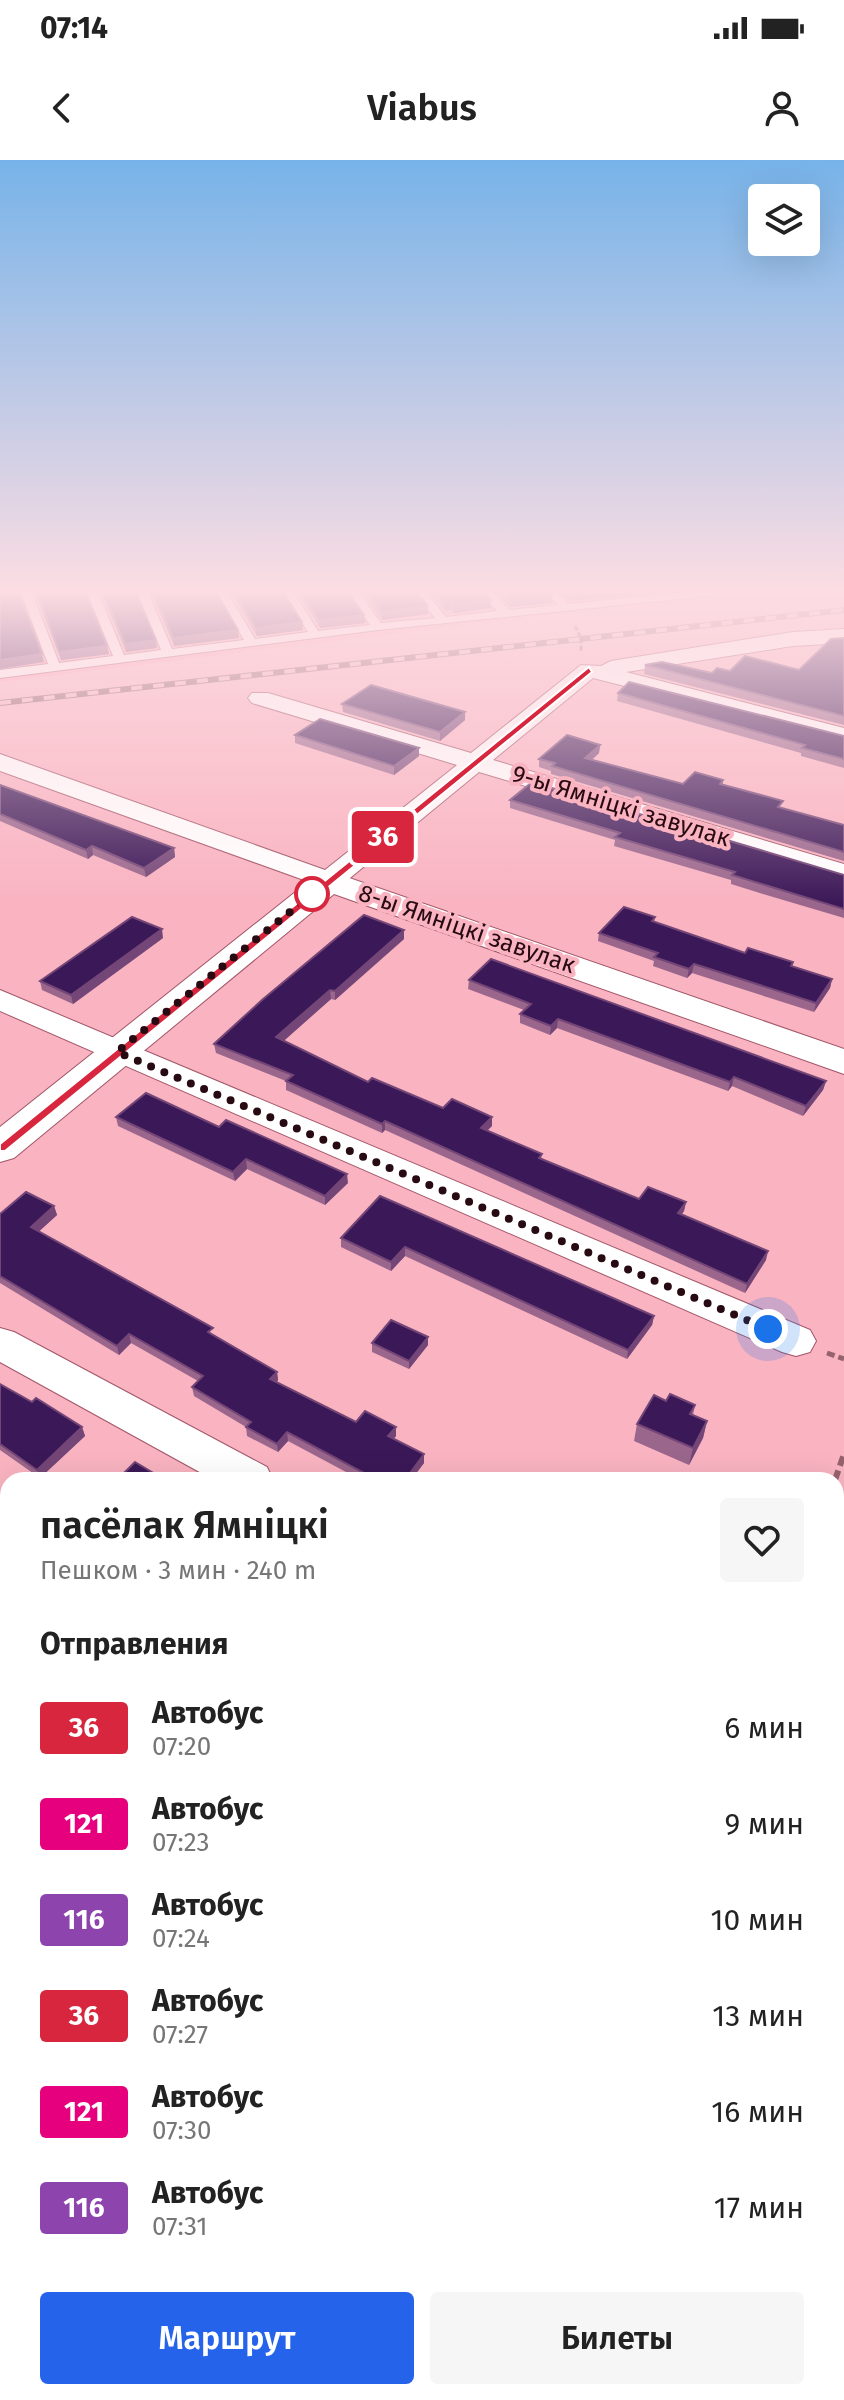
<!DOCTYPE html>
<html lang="ru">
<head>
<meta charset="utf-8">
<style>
	:root { --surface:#fff; --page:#f6f6f6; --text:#222; --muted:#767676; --accent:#2563eb }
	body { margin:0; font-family:"Fira Sans",sans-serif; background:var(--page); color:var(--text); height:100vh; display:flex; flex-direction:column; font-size:30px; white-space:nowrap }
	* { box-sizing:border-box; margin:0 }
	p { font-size:26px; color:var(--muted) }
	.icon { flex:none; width:44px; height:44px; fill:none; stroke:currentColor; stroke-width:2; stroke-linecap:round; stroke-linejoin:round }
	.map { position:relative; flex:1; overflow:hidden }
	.sheet { position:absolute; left:0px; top:1312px; width:844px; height:928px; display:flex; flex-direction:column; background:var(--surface); border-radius:24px 24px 0 0; box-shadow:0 8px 32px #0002 }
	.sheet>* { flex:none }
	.badge { padding:0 16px; border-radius:6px; font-size:28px; line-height:52px }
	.tools { position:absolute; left:748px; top:24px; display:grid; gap:16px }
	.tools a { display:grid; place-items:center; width:72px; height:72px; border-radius:8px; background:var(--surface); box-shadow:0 8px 32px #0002; font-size:40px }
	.you { position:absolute; width:40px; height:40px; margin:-20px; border:6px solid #fff; border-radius:50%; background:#1a73e8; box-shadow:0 0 0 12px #1a73e833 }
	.map>.badge { position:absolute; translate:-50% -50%; box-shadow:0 0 0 4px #fff }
	h2 { padding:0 40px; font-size:30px; line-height:72px }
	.round { display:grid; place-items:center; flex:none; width:84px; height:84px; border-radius:8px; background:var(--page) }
	.headline { display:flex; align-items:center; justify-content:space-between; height:136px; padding:0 40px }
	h1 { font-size:38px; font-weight:600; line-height:60px }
	.cta { display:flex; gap:16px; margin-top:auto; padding:16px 40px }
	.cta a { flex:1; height:92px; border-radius:8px; background:var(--accent); color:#fff; font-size:32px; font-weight:600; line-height:92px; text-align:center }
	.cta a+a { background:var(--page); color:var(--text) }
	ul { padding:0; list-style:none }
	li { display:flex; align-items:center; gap:24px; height:96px; padding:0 40px }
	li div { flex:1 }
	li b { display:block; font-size:30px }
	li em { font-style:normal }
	li .badge { min-width:88px; font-weight:700; text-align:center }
	.status { display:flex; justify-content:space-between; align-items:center; height:56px; padding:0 40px; background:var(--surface); direction:ltr }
	.status svg { height:22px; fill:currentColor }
	header { display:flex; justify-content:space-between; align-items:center; height:104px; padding:0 40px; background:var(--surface); font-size:36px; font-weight:600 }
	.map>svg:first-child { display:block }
</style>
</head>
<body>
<div class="status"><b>07:14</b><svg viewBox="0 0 49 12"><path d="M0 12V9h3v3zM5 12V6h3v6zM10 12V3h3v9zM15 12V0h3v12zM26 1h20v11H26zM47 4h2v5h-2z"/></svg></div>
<header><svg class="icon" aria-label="back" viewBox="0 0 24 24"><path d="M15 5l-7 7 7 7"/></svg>Viabus<svg class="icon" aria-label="person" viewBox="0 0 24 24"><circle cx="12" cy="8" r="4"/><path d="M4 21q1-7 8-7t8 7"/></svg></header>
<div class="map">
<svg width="844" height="2240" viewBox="0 0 844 2240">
	<rect width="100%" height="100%" fill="#f9b3c1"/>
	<!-- built -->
	<polygon fill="#ffa0b4" points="0,430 750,430 0,522"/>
	<!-- forest -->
	<polygon fill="#c28645" points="344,2232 538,2232 534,2240 340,2240"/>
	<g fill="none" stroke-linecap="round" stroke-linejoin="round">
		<!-- lane casing -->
		<g stroke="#a25567" stroke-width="2">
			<polygon id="lane" points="20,430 31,430 59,503 113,496 86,430 97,430 124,495 161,490 136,430 147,430 172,489 244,480 215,430 226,430 255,479 308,472 281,430 292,430 318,471 370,465 346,430 357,430 381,463 435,458 413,430 424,430 446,457 497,451 479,430 490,430 509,450 558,445 544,430 555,430 569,444 705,430 743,430 738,433 378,470 0,518 0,510 48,504"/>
		</g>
		<!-- street casing -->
		<g stroke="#a25567" stroke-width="2">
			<g id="street">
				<polygon points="844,469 844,483 793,486 626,512 844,568 844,582 593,518 493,600 844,704 844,721 479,612 339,727 329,729 0,611 0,594 325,710 457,605 252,543 248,538 252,533 268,533 471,593 581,505 601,506 611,501 793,472"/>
				<polygon points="0,830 810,1170 816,1181 810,1192 796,1196 782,1192 0,851"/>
				<polygon points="0,1168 14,1172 267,1307 273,1320 214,1320 0,1202"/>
				<polygon points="0,1793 8,1797 8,1855 0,1851"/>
			</g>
		</g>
		<!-- secondary casing -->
		<g stroke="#a25567" stroke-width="2">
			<g id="secondary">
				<polygon points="329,711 844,889 844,914 334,734 14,998 0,1002 0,967 318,714"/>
				<polygon points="844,1476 844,1549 836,1552 836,1480"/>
				<polygon points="508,2232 585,2232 582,2240 505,2240"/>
			</g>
		</g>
		<!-- path-far3 -->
		<polyline stroke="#95626d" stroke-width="3" stroke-dasharray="5 2" stroke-linecap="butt" points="575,466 581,478 581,491"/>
		<!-- path-far2 -->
		<polyline stroke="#95626d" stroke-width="5" stroke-dasharray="8 4" stroke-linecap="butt" points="827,1193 844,1199"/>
		<!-- path-far1 -->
		<polyline stroke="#95626d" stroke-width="6" stroke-dasharray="10 5" stroke-linecap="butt" points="835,1320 844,1294"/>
		<!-- path -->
		<polyline stroke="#95626d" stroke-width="8" stroke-dasharray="12 6" stroke-linecap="butt" points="433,2240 438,2232"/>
		<!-- lane -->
		<use href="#lane" fill="#fff" fill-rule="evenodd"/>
		<!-- street -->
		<use href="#street" fill="#fff" fill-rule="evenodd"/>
		<!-- secondary -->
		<use href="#secondary" fill="#fff" fill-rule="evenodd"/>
		<!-- rail casing -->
		<g stroke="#8c5b66" stroke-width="6">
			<polyline id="rail" points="0,543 844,450"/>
		</g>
		<!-- rail -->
		<use href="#rail" stroke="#f9b3c1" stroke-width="4" stroke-dasharray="11" stroke-linecap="butt"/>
	</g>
	<!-- wall -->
	<g fill="#9a668c">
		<polygon points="34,430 85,430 107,486 109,494 61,500"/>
		<polygon points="100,430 135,430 157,488 126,492"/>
		<polygon points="150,430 215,430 239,478 174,486"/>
		<polygon points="230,430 282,430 303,470 257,476"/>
		<polygon points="296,430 347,430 365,463 320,468"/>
		<polygon points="361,430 415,430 428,446 428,454 382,460"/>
		<polygon points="428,430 482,430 491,440 491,448 454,453 451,450 445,451"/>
		<polygon points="494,430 548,430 552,435 552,443 510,447"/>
		<polygon points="559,430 679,430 570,441"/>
		<polygon points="844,478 844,565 644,514 645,505 712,513 799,510"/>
		<polygon points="618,533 844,576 844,608 801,596 801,593 617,541"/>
		<polygon points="342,544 465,560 440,581 343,552"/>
		<polygon points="295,575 419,596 394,615 295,583"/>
		<polygon points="600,585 599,593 592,600 683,624 723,620 723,624 781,648 844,665 844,701 551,614 551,611 539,607 539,599"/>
		<polygon points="0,625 174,688 175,697 146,717 93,695 88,699 0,661"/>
		<polygon points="510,640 844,715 844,758 763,734 731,724 731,720 614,686 615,680 510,648"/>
		<polygon points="655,757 654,762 745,793 793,802 792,806 832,819 830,828 814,852 692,813 687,818 653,806 654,801 598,781 599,773"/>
		<polygon points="404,770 404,779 335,840 331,839 283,881 368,922 443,948 492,957 492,966 487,970 542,994 541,999 639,1039 686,1042 684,1051 682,1054 766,1100 745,1133 385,970 382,973 286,930 286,921 216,893 214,884"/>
		<polygon points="163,778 73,844 42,830 40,821"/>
		<polygon points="469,820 826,921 823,930 803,956 732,926 728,931 557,868 550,875 520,863 520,854 524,850 468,829"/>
		<polygon points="116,957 219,967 348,1023 325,1045 247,1009 235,1021 118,966"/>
		<polygon points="380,1036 654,1156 652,1165 627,1199 405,1096 391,1111 341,1087 341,1078"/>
		<polygon points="54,1046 57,1055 39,1071 277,1212 278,1220 277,1222 356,1262 396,1267 396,1276 393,1279 424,1303 411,1320 361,1320 288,1281 278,1292 247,1276 246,1267 194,1236 192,1227 198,1221 131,1183 119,1195 0,1123 0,1054"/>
		<polygon points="372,1183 428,1185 409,1209 372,1192"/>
		<polygon points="0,1224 32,1242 82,1267 85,1276 40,1318 0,1290"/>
		<polygon points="666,1241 695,1245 693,1255 707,1261 703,1278 689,1305 634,1281 637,1264"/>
		<polygon points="8,1616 8,1698 0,1691 0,1624"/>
	</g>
	<!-- shaded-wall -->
	<g fill="#744677">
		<polygon points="602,430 679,430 570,441 571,433"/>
		<polygon points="552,435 552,443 510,447 511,439"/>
		<polygon points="491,440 491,448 454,453 454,445"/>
		<polygon points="451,442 451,450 445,451 445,443"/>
		<polygon points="428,446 428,454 382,460 382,452"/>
		<polygon points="364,455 365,463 320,468 319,460"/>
		<polygon points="302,462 303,470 257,476 256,468"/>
		<polygon points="238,470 239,478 174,486 173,478"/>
		<polygon points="156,480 157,488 126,492 125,484"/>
		<polygon points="107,486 109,494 61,500 59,492"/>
		<polygon points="42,494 44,502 0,509 0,500"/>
		<polygon points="465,552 465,560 440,581 440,572"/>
		<polygon points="600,585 599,593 584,606 585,598"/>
		<polygon points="419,588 419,596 394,615 394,606"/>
		<polygon points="92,686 93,695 88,699 86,690"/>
		<polygon points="174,688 175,697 146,717 144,708"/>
		<polygon points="162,769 163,778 73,844 71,835"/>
		<polygon points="404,770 404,779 335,840 335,831"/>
		<polygon points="694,804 692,813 687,818 689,809"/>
		<polygon points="832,819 830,828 814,852 816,843"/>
		<polygon points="330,830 331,839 277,887 276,877"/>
		<polygon points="558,859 557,868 550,875 551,866"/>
		<polygon points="734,917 732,926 728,931 730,922"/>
		<polygon points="826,921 823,930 803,956 806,946"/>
		<polygon points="492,957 492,966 481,977 481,968"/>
		<polygon points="385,961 385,970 382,973 382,964"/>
		<polygon points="246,999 247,1009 235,1021 233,1012"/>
		<polygon points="347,1014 348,1023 325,1045 325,1036"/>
		<polygon points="686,1042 684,1051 676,1062 678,1053"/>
		<polygon points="54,1046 57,1055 34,1076 31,1067"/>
		<polygon points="405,1087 405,1096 391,1111 391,1102"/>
		<polygon points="768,1091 766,1100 745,1133 747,1124"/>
		<polygon points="654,1156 652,1165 627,1199 628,1190"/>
		<polygon points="129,1174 131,1183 119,1195 117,1186"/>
		<polygon points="428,1177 428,1185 409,1209 409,1201"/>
		<polygon points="277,1212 278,1220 271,1228 270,1219"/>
		<polygon points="707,1261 703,1278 689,1305 693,1288"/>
		<polygon points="82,1267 85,1276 40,1318 37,1310"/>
		<polygon points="396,1267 396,1276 388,1285 388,1276"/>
		<polygon points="287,1272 288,1281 278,1292 277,1284"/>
		<polygon points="424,1294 424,1303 411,1320 405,1320"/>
		<polygon points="3,1522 7,1530 0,1537 0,1525"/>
		<polygon points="148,2232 157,2232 152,2240 144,2240"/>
	</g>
	<!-- building -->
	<g fill="#3b1857" stroke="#744677" stroke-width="2">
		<polygon points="0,430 18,430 42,494 0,500"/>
		<polygon points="36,430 85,430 107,486 59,492"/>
		<polygon points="102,430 135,430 156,480 125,484"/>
		<polygon points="152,430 215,430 238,470 173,478"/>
		<polygon points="233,430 282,430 302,462 256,468"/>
		<polygon points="300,430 347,430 364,455 319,460"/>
		<polygon points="366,430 415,430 428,446 382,452"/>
		<polygon points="434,430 482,430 491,440 454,445 451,442 445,443"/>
		<polygon points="502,430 548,430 552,435 511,439"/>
		<polygon points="568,430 602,430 571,433"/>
		<polygon points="844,478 844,556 645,505 662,502 712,513 717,508 730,511 745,496 799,510 831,479"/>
		<polygon points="629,522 844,576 844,599 802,588 805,585 618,533"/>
		<polygon points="371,525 465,552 440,572 342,544"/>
		<polygon points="320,559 419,588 394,606 295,575"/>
		<polygon points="567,575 600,585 585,598 683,624 695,612 723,620 720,624 783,641 778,647 844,665 844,692 552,606 555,603 539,599"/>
		<polygon points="532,622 844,715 844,749 732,715 735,712 615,677 620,673 510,640"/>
		<polygon points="0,625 174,688 144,708 92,686 86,690 0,654"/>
		<polygon points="624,747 655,757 652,761 745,793 748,788 793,802 791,806 832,819 816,843 694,804 689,809 654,797 658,793 599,773"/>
		<polygon points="364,755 404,770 335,831 330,830 276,877 368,922 372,918 443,948 452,939 492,957 481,968 542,994 539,998 639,1039 648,1027 686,1042 678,1053 768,1091 747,1124 385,961 382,964 286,921 293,915 214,884 262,840"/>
		<polygon points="132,757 162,769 71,835 40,821"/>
		<polygon points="491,799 826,921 806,946 734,917 730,922 558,859 551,866 520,854 531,844 469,820"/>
		<polygon points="146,933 219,967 226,960 347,1014 325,1036 246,999 233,1012 116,957"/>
		<polygon points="26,1032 54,1046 31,1067 213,1168 208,1172 277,1212 270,1219 356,1262 365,1251 396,1267 388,1276 424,1294 405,1320 377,1320 287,1272 277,1284 246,1267 251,1262 192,1227 203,1216 129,1174 117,1186 0,1116 0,1054"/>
		<polygon points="380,1036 654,1156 628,1190 405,1087 391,1102 341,1078"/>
		<polygon points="391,1160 428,1177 409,1201 372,1183"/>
		<polygon points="0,1224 32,1242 36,1238 82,1267 37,1310 0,1284"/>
		<polygon points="670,1234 695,1245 690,1254 707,1261 693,1288 637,1264 654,1235 666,1241"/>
		<polygon points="135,1302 165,1320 117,1320"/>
		<polygon points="8,1616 8,1694 0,1687 0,1624"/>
		<polygon points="8,2009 8,2133 0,2126 0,2020"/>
		<polygon points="126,2232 148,2232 144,2240 135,2240"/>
	</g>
	<!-- sky -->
	<linearGradient id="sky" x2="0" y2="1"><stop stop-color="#77b3e9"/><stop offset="0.58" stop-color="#fcdde3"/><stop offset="1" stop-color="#fcdde3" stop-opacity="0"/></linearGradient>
	<rect width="844" height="744" fill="url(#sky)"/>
	<!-- line -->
	<polygon fill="#d7263d" stroke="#fff" stroke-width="2" points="589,507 592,512 5,991 0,991 0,984"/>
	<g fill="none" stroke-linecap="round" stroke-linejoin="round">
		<!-- walk -->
		<polyline stroke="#280a12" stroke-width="8" stroke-dasharray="0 14.4" points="312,734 117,892 768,1169"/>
	</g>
	<!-- markers -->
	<circle fill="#fff" stroke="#d7263d" stroke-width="4" cx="312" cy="734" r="16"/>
	<g text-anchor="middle" stroke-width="8" stroke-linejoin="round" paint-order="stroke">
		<!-- far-street labels -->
		<g font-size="24" fill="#280a12" stroke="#f9b3c1">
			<text transform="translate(621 646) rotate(17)" y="8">9-ы Ямніцкі завулак</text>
			<text transform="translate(467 769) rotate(19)" y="8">8-ы Ямніцкі завулак</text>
		</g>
	</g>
</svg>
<div class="tools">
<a><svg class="icon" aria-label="layers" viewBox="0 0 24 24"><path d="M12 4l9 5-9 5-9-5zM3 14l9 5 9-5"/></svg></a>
</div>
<div class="you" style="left:768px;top:1169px"></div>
<b class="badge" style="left:383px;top:677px;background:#d7263d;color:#fff">36</b>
<section class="sheet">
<div class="headline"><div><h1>пасёлак Ямніцкі</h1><p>Пешком · 3 мин · 240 m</p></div><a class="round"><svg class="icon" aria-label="heart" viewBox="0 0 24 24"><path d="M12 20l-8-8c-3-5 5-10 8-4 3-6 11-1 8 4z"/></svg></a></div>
<h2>Отправления</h2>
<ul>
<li><span class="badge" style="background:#d7263d;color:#fff">36</span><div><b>Автобус</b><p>07:20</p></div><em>6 мин</em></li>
<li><span class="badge" style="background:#e6007e;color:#fff">121</span><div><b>Автобус</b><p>07:23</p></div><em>9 мин</em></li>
<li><span class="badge" style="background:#8e44ad;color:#fff">116</span><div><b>Автобус</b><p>07:24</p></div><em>10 мин</em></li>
<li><span class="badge" style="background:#d7263d;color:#fff">36</span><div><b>Автобус</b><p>07:27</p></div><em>13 мин</em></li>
<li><span class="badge" style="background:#e6007e;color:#fff">121</span><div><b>Автобус</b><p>07:30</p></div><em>16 мин</em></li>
<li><span class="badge" style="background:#8e44ad;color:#fff">116</span><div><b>Автобус</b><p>07:31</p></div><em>17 мин</em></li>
</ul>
<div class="cta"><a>Маршрут</a><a>Билеты</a></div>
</section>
</div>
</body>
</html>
